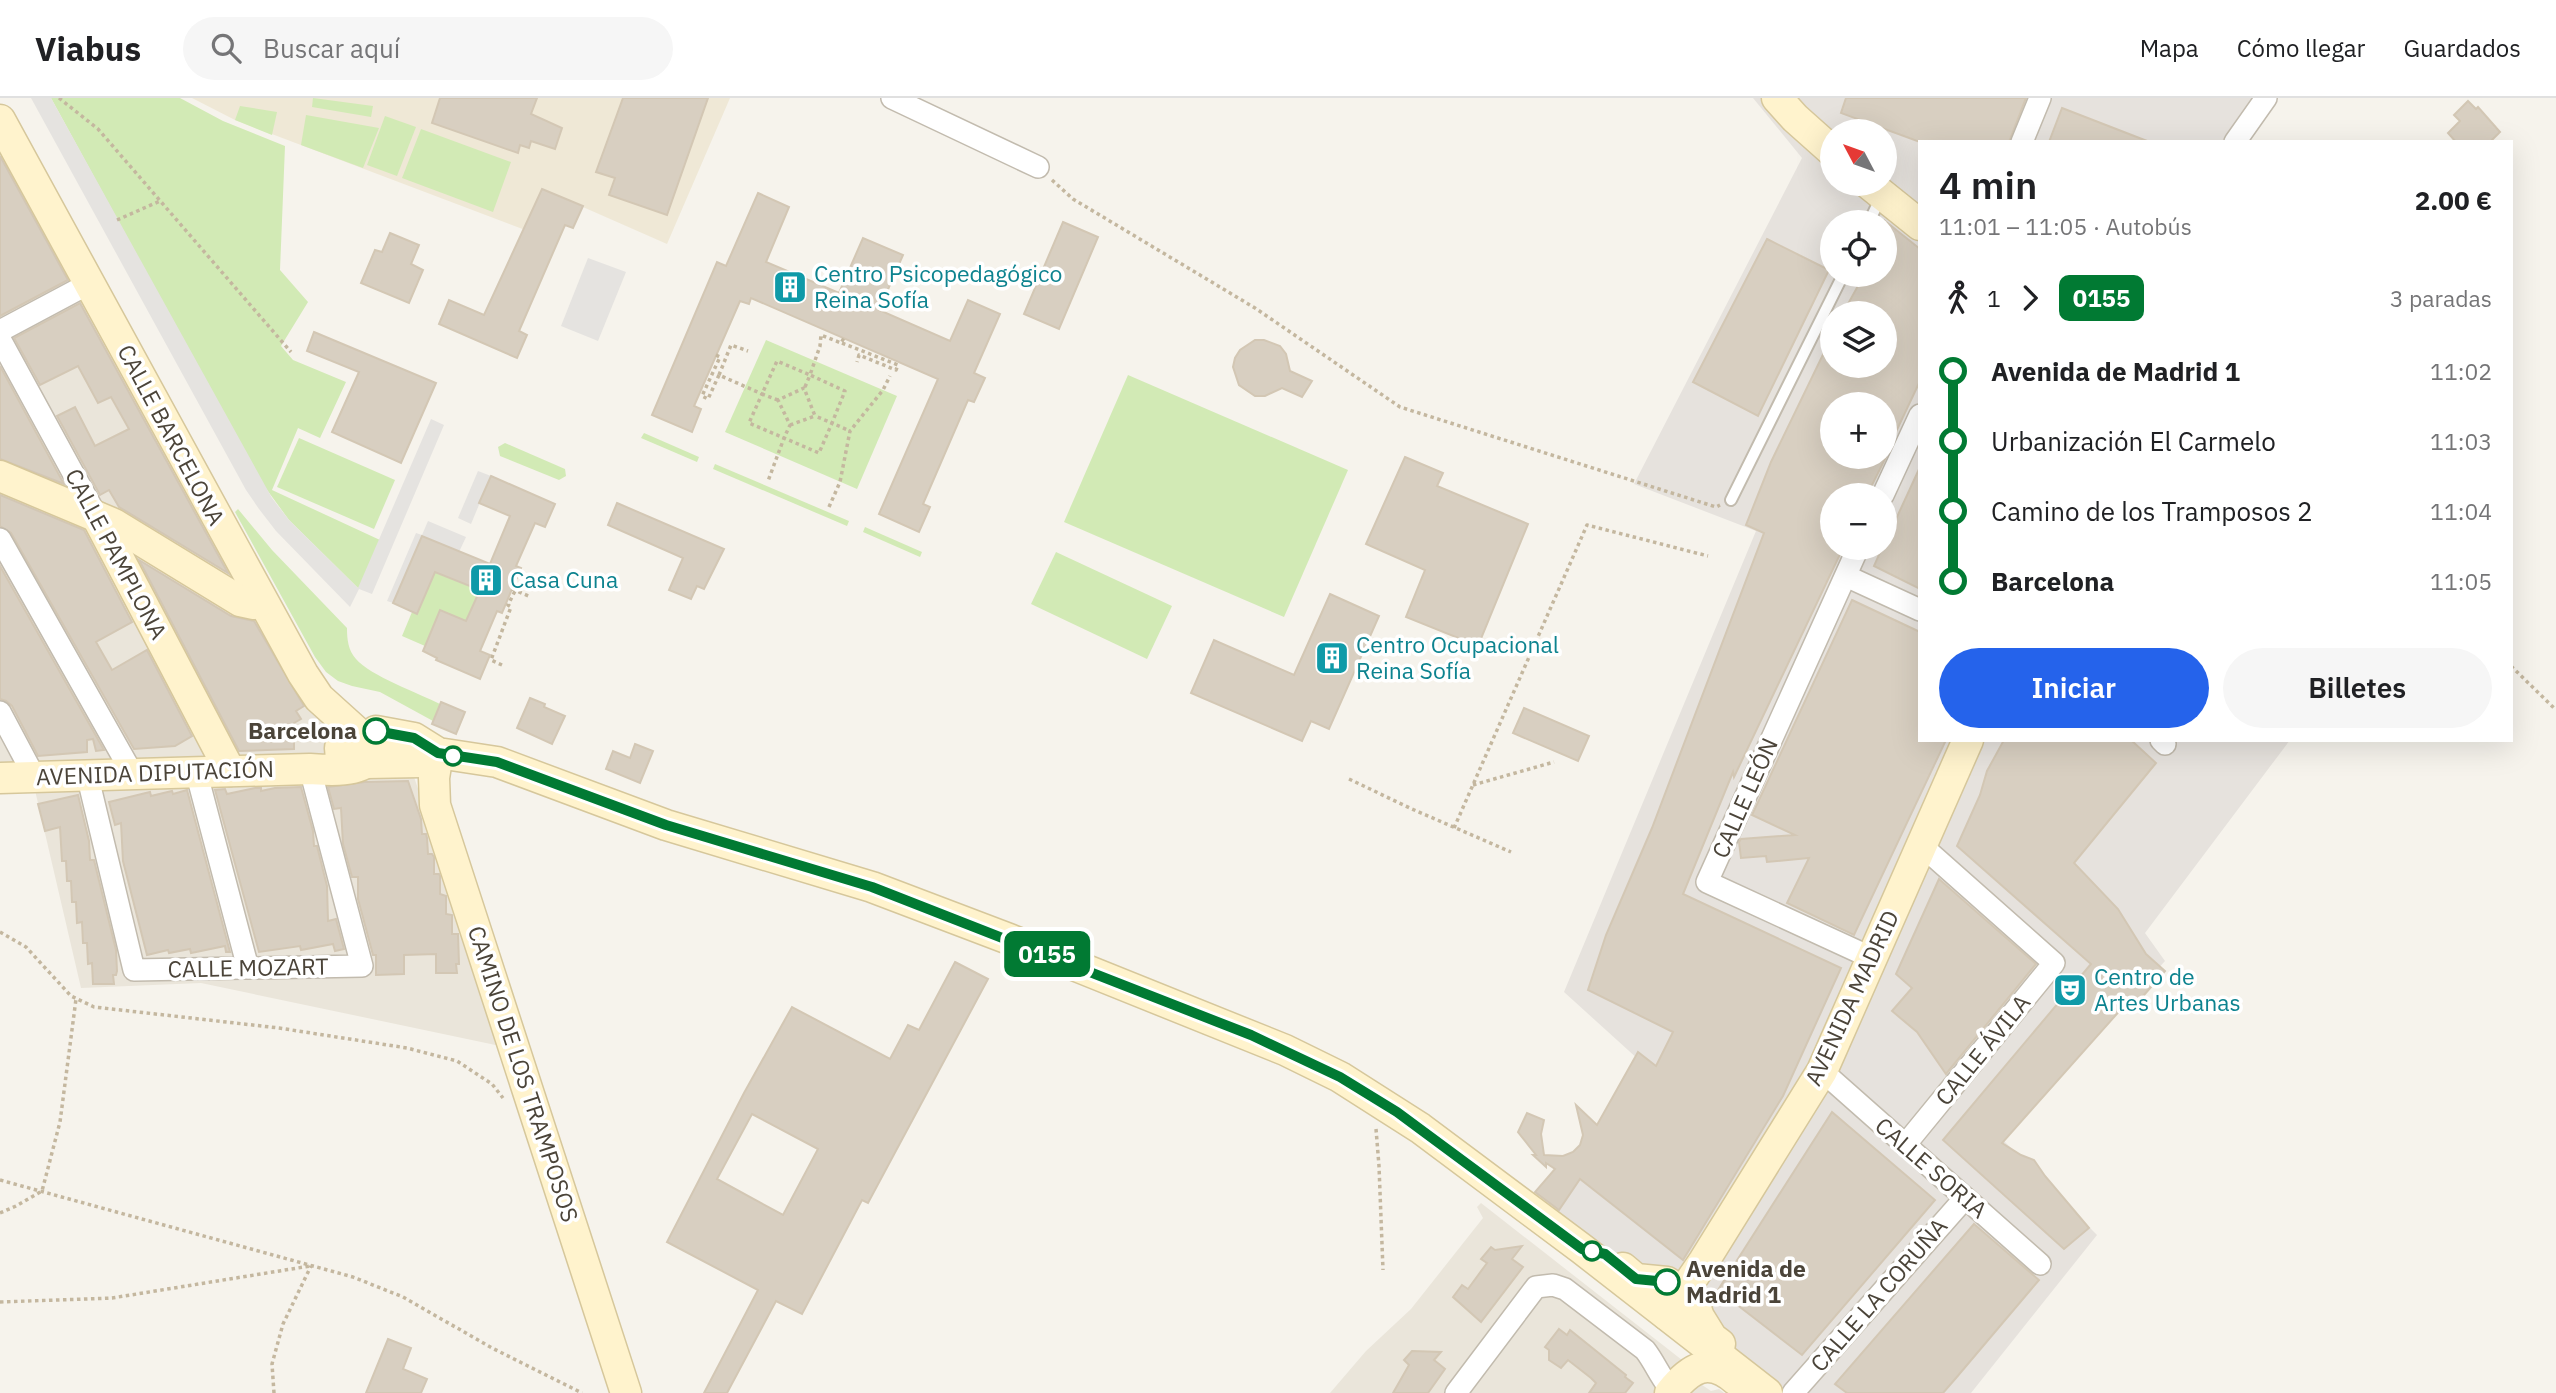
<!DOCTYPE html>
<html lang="es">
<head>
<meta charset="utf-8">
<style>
	:root { --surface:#fff; --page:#f6f6f6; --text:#202124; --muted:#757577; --line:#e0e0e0; --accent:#2563eb }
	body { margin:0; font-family:"IBM Plex Sans",sans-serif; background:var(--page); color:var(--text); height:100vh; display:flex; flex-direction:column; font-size:26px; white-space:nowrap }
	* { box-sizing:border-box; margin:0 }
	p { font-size:23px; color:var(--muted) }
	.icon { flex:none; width:38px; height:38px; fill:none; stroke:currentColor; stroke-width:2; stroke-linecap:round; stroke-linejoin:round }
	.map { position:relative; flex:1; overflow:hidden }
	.panel { position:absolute; left:1918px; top:42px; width:595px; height:602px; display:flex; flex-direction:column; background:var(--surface); border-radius:0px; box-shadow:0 7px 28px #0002 }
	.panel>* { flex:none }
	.badge { padding:0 14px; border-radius:10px; font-size:24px; line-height:46px }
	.needle { width:46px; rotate:311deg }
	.buttons { position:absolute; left:1820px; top:21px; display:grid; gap:14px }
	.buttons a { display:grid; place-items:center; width:77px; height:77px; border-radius:50%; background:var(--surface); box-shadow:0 7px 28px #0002; font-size:35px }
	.map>.badge { position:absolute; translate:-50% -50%; box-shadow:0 0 0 4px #fff }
	.legs { display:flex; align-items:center; gap:10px; height:77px; padding:0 21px; font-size:23px }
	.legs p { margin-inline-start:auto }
	.head { display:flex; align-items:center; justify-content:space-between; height:119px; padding:0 21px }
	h1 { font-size:38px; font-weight:600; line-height:52px }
	.action { display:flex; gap:14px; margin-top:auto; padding:14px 21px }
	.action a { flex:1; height:80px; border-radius:42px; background:var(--accent); color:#fff; font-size:28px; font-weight:600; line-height:80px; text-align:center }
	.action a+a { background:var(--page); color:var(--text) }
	ul { padding:0 21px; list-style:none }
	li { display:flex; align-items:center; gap:24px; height:70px; font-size:26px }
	li i { display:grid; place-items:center; width:10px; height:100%; margin:0 9px; background:currentColor }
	li i::after { content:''; width:18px; height:18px; margin:-9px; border:5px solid; border-radius:50%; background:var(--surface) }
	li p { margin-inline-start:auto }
	li:first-child i { background:linear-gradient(#0000 50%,currentColor 0) }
	li:last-child i { background:linear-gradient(currentColor 50%,#0000 0) }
	header { display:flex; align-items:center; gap:42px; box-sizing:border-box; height:98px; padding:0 35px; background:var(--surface); border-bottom:2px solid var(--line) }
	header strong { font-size:33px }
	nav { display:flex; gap:38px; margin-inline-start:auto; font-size:24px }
	.search { width:490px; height:63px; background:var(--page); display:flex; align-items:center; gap:18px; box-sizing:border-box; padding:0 24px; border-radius:38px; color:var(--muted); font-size:26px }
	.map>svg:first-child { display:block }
</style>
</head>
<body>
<header>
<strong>Viabus</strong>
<div class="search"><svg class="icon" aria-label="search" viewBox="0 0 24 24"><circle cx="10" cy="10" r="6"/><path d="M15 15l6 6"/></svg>Buscar aquí</div>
<nav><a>Mapa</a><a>Cómo llegar</a><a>Guardados</a></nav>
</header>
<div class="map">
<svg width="2556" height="1295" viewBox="0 0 2556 1295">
	<rect width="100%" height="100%" fill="#f6f3ec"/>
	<!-- residential -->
	<g fill="#eae5da">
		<polygon points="0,25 341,630 413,676 505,949 201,885 81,890 34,688 0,691"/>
		<polygon points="1481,1105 1682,1262 1686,1276 1711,1293 1719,1291 1724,1295 1330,1295 1366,1253 1411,1211 1483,1120 1477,1109"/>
	</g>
	<!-- industrial -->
	<path fill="#e6e2dd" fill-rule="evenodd" d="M1753 0H2272L2245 44H1920V642H2290L2145 835 2165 863 2002 1041 2097 1137 1971 1295H1775L1553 1114 1639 962 1564 894 1756 433 1634 386 1802 60ZM1832 33H1885V86H1832ZM1832 124H1885V177H1832ZM1832 215H1885V268H1832ZM1832 306H1885V359H1832ZM1832 397H1885V450H1832Z"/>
	<!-- education -->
	<polygon fill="#efe8d6" points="192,0 730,0 667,146 542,91 532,115 533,135 235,22"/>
	<!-- green -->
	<g fill="#d2eab5">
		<polygon points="51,0 180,0 223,23 285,48 280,172 308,204 281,248 293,262 346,284 320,340 298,330 272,392 380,442 359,491 289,422 259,381"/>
		<polygon points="313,0 373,8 371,19 312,9"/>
		<polygon points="240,8 277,14 272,37 235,22"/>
		<polygon points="306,17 379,30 363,70 301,47"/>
		<polygon points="385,18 416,29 397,78 367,67"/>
		<polygon points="421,31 511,64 493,114 402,80"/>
		<polygon points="766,242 897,298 857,391 725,334"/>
		<polygon points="1128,277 1348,372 1284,519 1064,424"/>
		<polygon points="644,335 699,359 697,364 641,340"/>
		<polygon points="299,340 395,382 374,431 277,389"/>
		<polygon points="505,345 565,371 566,378 559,382 500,358 498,349"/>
		<polygon points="715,366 849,423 847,428 713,371"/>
		<path d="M238 411 272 452 347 530C347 541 348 552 356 561 369 577 420 596 440 606L433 623 380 594 352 588 338 583 326 574 315 559 235 414Z"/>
		<polygon points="865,429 922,454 920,459 863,434"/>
		<polygon points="1056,454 1172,508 1147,561 1031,506"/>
		<polygon points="435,474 480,492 466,523 434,526 425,548 402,538 412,514 417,515"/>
	</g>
	<!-- parking -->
	<g fill="#e5e3e0">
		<polygon points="31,0 51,0 272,400 289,422 358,490 431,321 444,327 372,496 359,491 350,509 276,433 259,411 246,392"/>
		<polygon points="588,160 626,174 598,243 561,228"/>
		<polygon points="478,373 491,378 471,426 458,420"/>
		<polygon points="428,423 466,439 459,454 422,438 393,505 387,503 416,435 422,437"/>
	</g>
	<!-- building -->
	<g fill="#d8cfc1" stroke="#d3c7b4" stroke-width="2" fill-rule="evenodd">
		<polygon points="440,0 537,0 531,16 562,30 555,51 531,43 529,50 520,47 518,55 432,25"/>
		<polygon points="623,0 708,0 667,117 609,97 615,80 596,74"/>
		<polygon points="1846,0 2026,0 2009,44 1920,44 1841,15"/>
		<polygon points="2468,3 2476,11 2478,9 2500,34 2490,44 2456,44 2448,35 2460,23 2454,17"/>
		<polygon points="2062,10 2147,43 2146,44 2049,44"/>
		<polygon points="0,58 68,182 0,218"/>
		<polygon points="542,91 583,108 573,130 565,127 519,233 527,237 517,260 439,226 449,202 484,217"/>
		<polygon points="758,95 789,109 766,164 839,195 863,140 903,157 879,212 950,243 968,202 1000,216 974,275 985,280 974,304 968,302 923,406 930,409 919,434 879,416 938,281 751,200 749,206 740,203 694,308 701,311 692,334 652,317 717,164 726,168"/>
		<polygon points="1885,123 1920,151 1920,283 1885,357 1885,306 1832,306 1832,359 1886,359 1867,397 1832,397 1832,450 1843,450 1734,679 1733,674 1683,796 1841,870 1783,998 1683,1162 1580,1081 1559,1112 1535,1094 1555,1071 1546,1065 1546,1069 1533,1057 1536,1057 1518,1034 1527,1015 1544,1022 1541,1036 1544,1057 1563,1058 1573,1054 1580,1047 1583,1037 1576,1007 1597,1027 1638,954 1656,968 1673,934 1588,892 1606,837 1652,730 1764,435 1746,427 1771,364 1832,238 1832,268 1885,268 1885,215 1843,215 1864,177 1885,177"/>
		<polygon points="1063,124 1098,139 1059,231 1024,216"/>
		<polygon points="390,135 419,147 411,166 423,172 409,205 361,185 375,152 382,154"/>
		<polygon points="1767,141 1829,172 1758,318 1693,284"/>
		<polygon points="80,205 228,475 119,409 109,392 100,397 57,318 75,309 95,348 129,331 111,299 98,305 78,268 40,287 14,240"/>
		<polygon points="314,234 436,285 401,365 332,334 359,274 307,253"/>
		<polygon points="1255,242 1264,242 1280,248 1286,256 1290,273 1312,283 1302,299 1282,290 1265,298 1255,298 1239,287 1233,269 1235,260 1240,252"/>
		<polygon points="0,268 64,386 0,361"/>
		<polygon points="1405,359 1443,375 1437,388 1528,426 1478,548 1406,519 1425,472 1366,446"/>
		<polygon points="1920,369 1920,491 1874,468 1882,450 1885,450 1885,445"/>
		<polygon points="491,378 555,406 545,429 535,425 516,468 521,470 512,491 502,515 497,513 480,553 490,557 480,581 436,562 437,560 423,553 440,512 466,523 480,492 435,474 417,516 393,505 422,438 490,466 510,418 479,405"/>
		<polygon points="0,397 84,432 132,524 96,544 112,572 147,552 192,638 175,648 134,651 11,435 0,428"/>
		<polygon points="617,405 724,451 704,491 697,488 691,501 669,492 683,460 608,427"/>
		<polygon points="139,462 231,518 254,523 304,608 296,613 301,621 294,625 294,651 239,653"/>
		<polygon points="0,468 104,652 96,653 93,641 87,642 87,654 38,658 12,608 6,603 0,601"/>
		<polygon points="1330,496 1379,518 1329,631 1311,623 1302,643 1191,595 1214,542 1294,577"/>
		<polygon points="1852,502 1920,534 1920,642 1946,642 1854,837 1787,805 1809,760 1767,764 1766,758 1741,760 1739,744 1741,741 1795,737 1752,717"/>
		<polygon points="530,600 545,606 544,609 565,618 552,646 517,630"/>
		<polygon points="441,604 465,614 456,636 432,626"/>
		<polygon points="1524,610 1589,638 1578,663 1513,635"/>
		<polygon points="2004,642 2131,642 2156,665 2074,765 2118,811 2146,856 2165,873 2137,905 2131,900 2002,1045 2021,1057 2034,1062 2045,1078 2089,1130 2064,1151 1943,1042 2091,866 1957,748 1980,697 1987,673"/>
		<polygon points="635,646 653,653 640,685 606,671 613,653 630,660"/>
		<polygon points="408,683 421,721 422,736 426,736 427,740 428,756 432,756 434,759 434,776 439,776 440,778 440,796 446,798 446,816 452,817 452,836 458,836 459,866 456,866 457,875 436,875 436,856 404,857 404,876 376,877 376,857 373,857 358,801 358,779 352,779 343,746 341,710 334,711 328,689 365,684"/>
		<polygon points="301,689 313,733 314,748 317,748 327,788 328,823 336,821 344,851 335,853 333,846 301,852 300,848 259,854 215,692 225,691 227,696 255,690 261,690 261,693 275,690"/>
		<polygon points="187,692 230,854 226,854 225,848 191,855 190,851 169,855 168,852 147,857 123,763 121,725 115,727 109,704 150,694 151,698 172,693 173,696"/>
		<polygon points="78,697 89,743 90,762 94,762 116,852 117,873 116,877 113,877 114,886 93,886 92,865 88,866 87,845 83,845 82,824 77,825 76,804 72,804 71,783 67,783 66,763 62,763 60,729 45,733 38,706"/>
		<polygon points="1939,781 2036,866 1946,976 1917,934 1892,913 1912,890 1896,876"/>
		<path d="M955 864 988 881 868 1105 862 1102 802 1216 776 1203 727 1295H704L758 1192 667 1144 744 995 792 909 890 961 908 927 919 932ZM752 1016 818 1051 783 1117 717 1081Z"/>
		<polygon points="1832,1014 1935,1102 1802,1257 1718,1192"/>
		<polygon points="1974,1126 2039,1182 1956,1280 1943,1295 1847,1295 1835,1286"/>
		<polygon points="1522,1148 1512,1161 1523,1169 1481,1224 1453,1199 1462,1187 1468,1191 1487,1165 1481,1161 1491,1149 1495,1152"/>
		<polygon points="1559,1231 1567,1237 1570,1232 1626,1277 1625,1279 1633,1285 1625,1295 1589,1295 1596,1285 1591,1280 1568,1262 1561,1270 1549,1262 1549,1252 1545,1249"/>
		<polygon points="388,1241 411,1250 403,1271 427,1281 421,1295 366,1295"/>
		<polygon points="1412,1253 1441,1254 1434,1262 1445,1271 1428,1295 1393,1295 1409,1267 1404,1262"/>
	</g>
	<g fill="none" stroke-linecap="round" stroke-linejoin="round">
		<!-- lane casing -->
		<g stroke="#c2bbae" stroke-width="14">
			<g id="lane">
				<polyline points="1869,124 1881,99"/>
				<polyline points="1731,402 1843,177"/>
			</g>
		</g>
		<!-- street casing -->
		<g stroke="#c2bbae" stroke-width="24">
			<g id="street">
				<polyline points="892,0 1038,69"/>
				<polyline points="2022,44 2040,0"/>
				<polyline points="2235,44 2266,0"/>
				<polyline points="0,233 90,185"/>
				<polyline points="0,241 97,419"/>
				<polyline points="1883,397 1920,317"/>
				<polyline points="0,441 132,675"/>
				<polyline points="1858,450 1707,784 1872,860"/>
				<polyline points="1846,478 1920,512"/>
				<polyline points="0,614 34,678"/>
				<polyline points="2161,642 2165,646"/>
				<polyline points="196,673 248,870"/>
				<polyline points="87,676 134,872 362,868 310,671"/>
				<polyline points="1822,973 2040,1166"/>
				<polyline points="1905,1047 2054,865 1921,747"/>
				<path d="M1456 1295 1536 1189 1553 1187 1565 1191 1645 1252C1656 1266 1661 1282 1674 1295"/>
				<polyline points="1793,1295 1965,1100"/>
			</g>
		</g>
		<!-- secondary casing -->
		<g stroke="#d6c79b" stroke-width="33">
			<g id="secondary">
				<polyline points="1777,0 1795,20 1832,53"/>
				<polyline points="0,22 303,576 319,600 360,637"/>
				<polyline points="1869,86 1920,127"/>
				<polyline points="0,378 114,426 240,503 254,506 261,503"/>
				<polyline points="97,419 230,673"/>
				<polyline points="366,641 376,633 414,640 438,655 497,664 666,727 872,789 1009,841 1285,952 1340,979 1420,1030 1582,1151 1767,1295"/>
				<polyline points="438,655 434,680 435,707 626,1295"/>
				<polyline points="366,665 421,664 438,655"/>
				<path d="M0 680 310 671C327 672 357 675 370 661V647L360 637 346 640 340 650 341 661 351 669"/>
				<polyline points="1623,1170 1636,1181 1667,1184 1693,1202 1699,1219 1712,1240 1720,1246"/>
				<polyline points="1667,1217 1704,1163 1822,973 1968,642"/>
				<path d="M1670 1295C1690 1270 1708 1258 1736 1282"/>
			</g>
		</g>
		<!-- path -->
		<g stroke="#c4b79f" stroke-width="3.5" stroke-dasharray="3.5 3.5" stroke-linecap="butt">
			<polyline points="59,0 98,31 291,254"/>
			<polyline points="1052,82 1073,101 1255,210 1400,309 1716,409 1720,407"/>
			<polyline points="117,122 160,103"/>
			<polyline points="842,245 898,267 896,272 859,257 857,264"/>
			<polyline points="716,257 720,259 702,298 708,301 719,277 762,296 749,325 784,340 768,383"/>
			<polyline points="719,277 731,247 748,253"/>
			<polyline points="805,289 810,277 845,293 832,325 850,333"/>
			<polyline points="778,302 762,296 777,263 810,277 820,248 821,237 841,245 844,240"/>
			<polyline points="790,327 815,318 804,290 778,302 790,327 784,340 819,355 832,325 815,318"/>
			<polyline points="829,409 840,384 850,333 883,292 890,278"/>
			<polyline points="512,491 531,499"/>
			<polyline points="502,567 491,562 511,509 508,507 515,493"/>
			<polyline points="2511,568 2556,612"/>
			<polyline points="1349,681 1412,711 1511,754"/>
			<polyline points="1473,687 1554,664"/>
			<polyline points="1454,730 1587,427 1708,458"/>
			<polyline points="0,834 26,849 71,898 94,909 279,930 407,950 457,963 492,986 503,1000"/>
			<polyline points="1376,1031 1379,1068 1383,1172"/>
			<polyline points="0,1082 353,1179 403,1199 492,1250 582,1295"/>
			<polyline points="0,1115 16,1108 42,1093 60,1024 76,901"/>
			<polyline points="0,1204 112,1200 310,1168"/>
			<polyline points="274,1295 272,1266 283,1226 311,1168"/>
		</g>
		<!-- lane -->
		<use href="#lane" stroke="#fff" stroke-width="10"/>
		<!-- street -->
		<use href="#street" stroke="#fff" stroke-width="21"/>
		<!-- secondary -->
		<use href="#secondary" stroke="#fff3cd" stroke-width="30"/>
	</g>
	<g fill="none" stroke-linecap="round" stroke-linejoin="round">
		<!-- line-1 casing -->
		<g stroke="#fff" stroke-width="16">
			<polyline id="line-1" points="376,633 414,640 438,655 497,664 666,727 872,789 1251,937 1340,979 1397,1014 1582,1151 1605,1156 1636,1181 1667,1184"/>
		</g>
		<!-- line-1 -->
		<use href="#line-1" stroke="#017a33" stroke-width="10"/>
	</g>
	<!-- icons -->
	<defs>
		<g id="building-square" transform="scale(1.75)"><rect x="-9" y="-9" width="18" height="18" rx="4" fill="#0f9aa8" stroke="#fff"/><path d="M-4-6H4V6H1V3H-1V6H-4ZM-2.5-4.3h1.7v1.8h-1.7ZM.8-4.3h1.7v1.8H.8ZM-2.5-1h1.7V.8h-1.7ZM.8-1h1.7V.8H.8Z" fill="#fff"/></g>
		<g id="theatre-square" transform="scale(1.75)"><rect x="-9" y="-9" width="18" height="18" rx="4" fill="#0f9aa8" stroke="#fff"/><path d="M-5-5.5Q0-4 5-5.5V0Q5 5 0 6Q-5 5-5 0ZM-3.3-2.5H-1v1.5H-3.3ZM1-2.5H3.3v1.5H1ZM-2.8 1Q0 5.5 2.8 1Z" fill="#fff"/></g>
	</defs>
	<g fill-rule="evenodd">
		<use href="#building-square" x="790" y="189"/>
		<use href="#building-square" x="486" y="482"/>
		<use href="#building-square" x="1332" y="560"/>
		<use href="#theatre-square" x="2070" y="892"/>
	</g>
	<!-- markers -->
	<g fill="#fff" stroke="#017a33" stroke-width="3.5">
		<circle cx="376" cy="633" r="12"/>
		<circle cx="453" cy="658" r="9"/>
		<circle cx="1592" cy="1153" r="9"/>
		<circle cx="1667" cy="1184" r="12"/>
	</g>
	<g text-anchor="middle" stroke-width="7" stroke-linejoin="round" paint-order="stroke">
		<!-- culture labels -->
		<g font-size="23" fill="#0d838f" stroke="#fff" text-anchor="start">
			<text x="814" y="184">Centro Psicopedagógico<tspan x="814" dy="26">Reina Sofía</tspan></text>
			<text x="510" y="490">Casa Cuna</text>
			<text x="1356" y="555">Centro Ocupacional<tspan x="1356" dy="26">Reina Sofía</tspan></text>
			<text x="2094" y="887">Centro de<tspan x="2094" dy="26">Artes Urbanas</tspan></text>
		</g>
		<!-- street labels -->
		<g font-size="23" fill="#4b4439" stroke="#fff">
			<text transform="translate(171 337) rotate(62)" y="8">CALLE BARCELONA</text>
			<text transform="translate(116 456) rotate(62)" y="8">CALLE PAMPLONA</text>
			<text transform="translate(155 675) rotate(-2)" y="8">AVENIDA DIPUTACIÓN</text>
			<text transform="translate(1745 700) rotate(-66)" y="8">CALLE LEÓN</text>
			<text transform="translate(248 870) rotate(-1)" y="8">CALLE MOZART</text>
			<text transform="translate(1852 900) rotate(-65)" y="8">AVENIDA MADRID</text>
			<text transform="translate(1983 952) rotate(-51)" y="8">CALLE ÁVILA</text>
			<text transform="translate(523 976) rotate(72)" y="8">CAMINO DE LOS TRAMPOSOS</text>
			<text transform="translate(1931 1070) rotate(41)" y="8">CALLE SORIA</text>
			<text transform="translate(1879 1197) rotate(-49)" y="8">CALLE LA CORUÑA</text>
		</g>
		<!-- stop labels -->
		<g font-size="23" font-weight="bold" fill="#4b4439" stroke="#fff" text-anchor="end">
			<text x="357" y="641">Barcelona</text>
			<text x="1686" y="1179" text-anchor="start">Avenida de<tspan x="1686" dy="26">Madrid 1</tspan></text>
		</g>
	</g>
</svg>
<div class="buttons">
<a><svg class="needle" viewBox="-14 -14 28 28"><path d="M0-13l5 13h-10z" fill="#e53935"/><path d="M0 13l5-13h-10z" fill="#757577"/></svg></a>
<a><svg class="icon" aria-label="locate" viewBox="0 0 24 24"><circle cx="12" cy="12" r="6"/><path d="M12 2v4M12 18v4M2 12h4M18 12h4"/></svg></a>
<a><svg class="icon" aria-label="layers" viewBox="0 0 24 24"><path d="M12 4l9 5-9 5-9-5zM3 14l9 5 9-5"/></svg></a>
<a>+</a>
<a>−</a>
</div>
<b class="badge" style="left:1047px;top:856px;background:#017a33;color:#fff">0155</b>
<section class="panel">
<div class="head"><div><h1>4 min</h1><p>11:01 – 11:05 · Autobús</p></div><b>2.00 €</b></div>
<div class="legs"><svg class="icon" aria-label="walk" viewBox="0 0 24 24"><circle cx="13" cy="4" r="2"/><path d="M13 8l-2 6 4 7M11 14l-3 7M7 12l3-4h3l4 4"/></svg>1<svg class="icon" aria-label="forward" viewBox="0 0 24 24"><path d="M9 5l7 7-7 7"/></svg><b class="badge" style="background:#017a33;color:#fff">0155</b><p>3 paradas</p></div>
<ul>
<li><i style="color:#017a33"></i><b>Avenida de Madrid 1</b><p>11:02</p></li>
<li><i style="color:#017a33"></i><span>Urbanización El Carmelo</span><p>11:03</p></li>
<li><i style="color:#017a33"></i><span>Camino de los Tramposos 2</span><p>11:04</p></li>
<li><i style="color:#017a33"></i><b>Barcelona</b><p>11:05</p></li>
</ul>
<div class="action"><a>Iniciar</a><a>Billetes</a></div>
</section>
</div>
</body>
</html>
